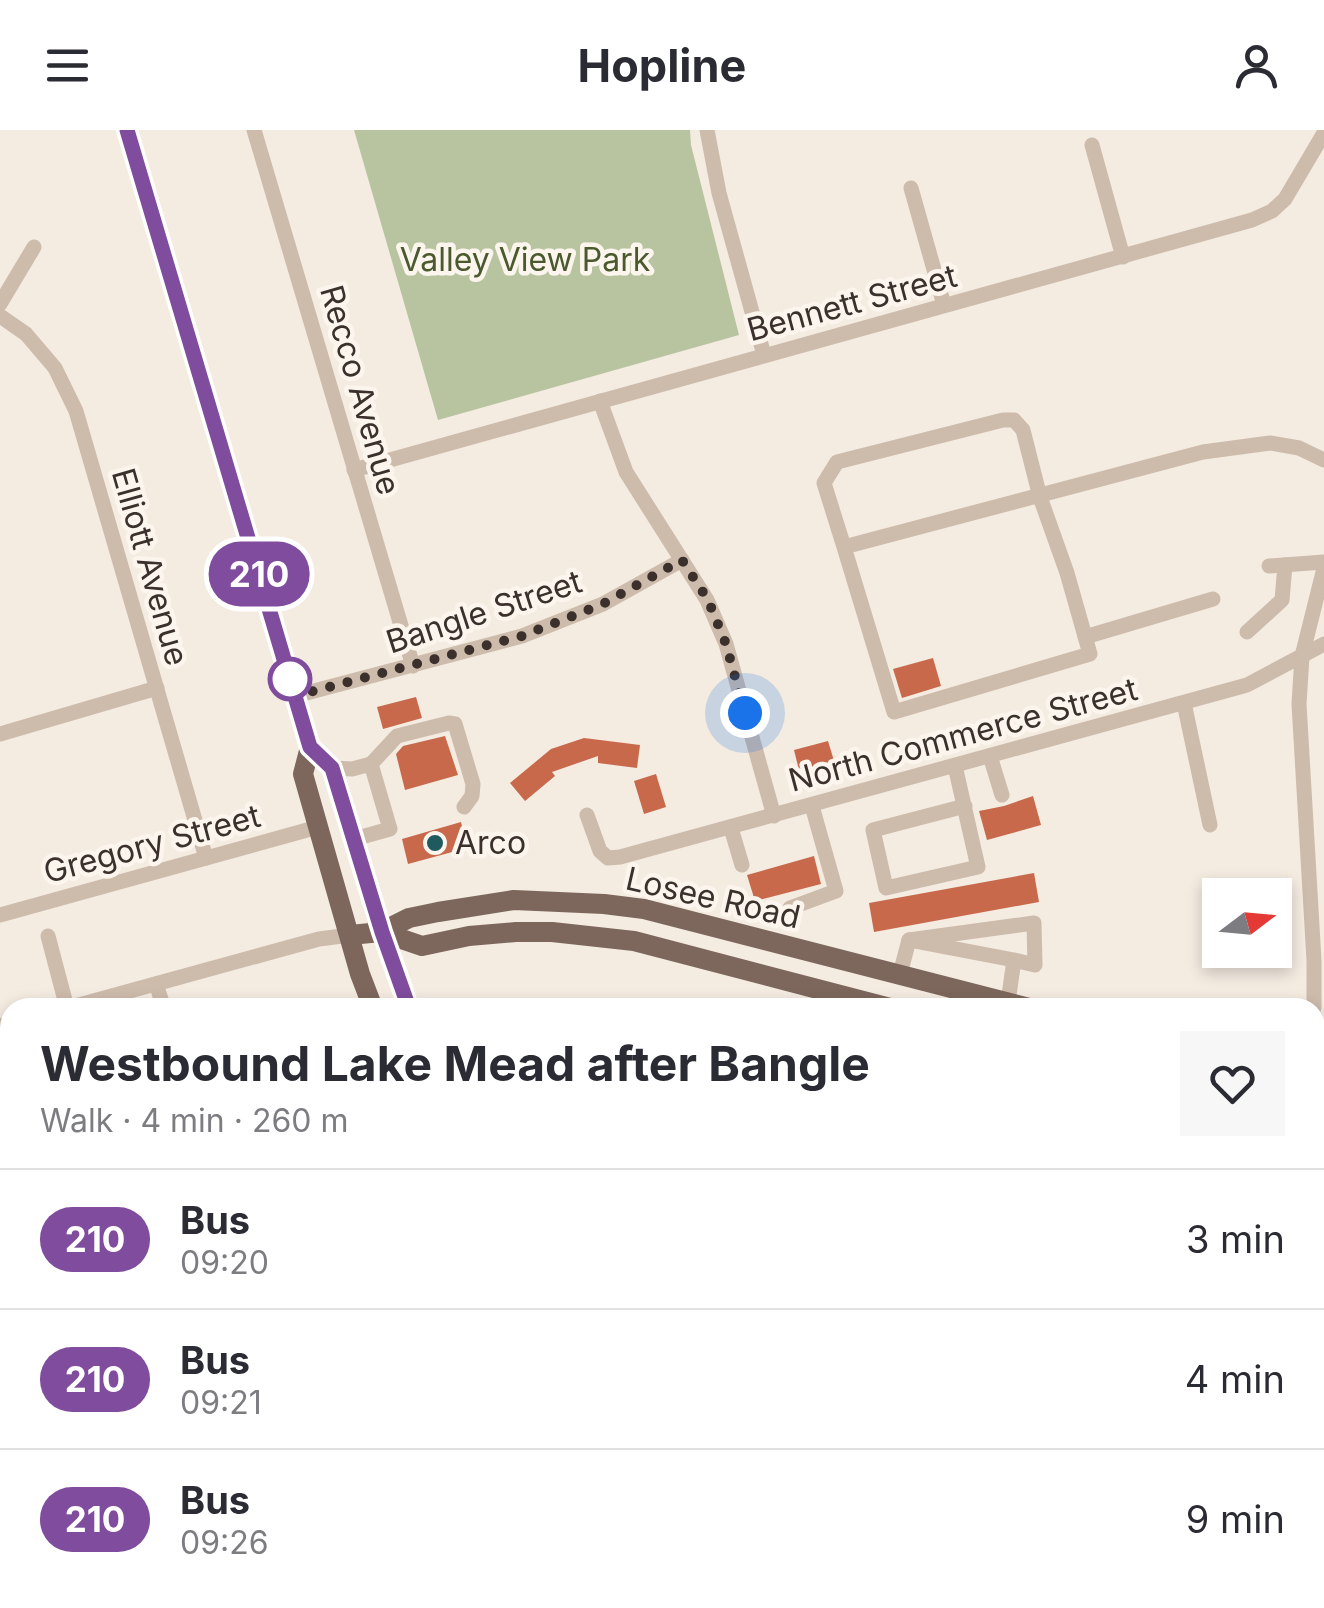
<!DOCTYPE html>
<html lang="en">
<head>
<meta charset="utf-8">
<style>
	:root { --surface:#fff; --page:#f7f7f7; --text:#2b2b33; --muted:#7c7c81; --line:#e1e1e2 }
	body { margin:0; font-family:Inter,sans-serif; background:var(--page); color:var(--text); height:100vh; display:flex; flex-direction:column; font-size:38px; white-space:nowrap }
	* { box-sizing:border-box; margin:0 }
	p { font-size:32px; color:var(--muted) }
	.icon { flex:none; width:55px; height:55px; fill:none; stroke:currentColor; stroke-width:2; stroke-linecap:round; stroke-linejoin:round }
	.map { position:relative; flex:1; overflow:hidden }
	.panel { position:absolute; left:0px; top:868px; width:1325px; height:612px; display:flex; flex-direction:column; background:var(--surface); border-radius:30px 30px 0 0; box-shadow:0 5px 15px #0003 }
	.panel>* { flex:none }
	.badge { padding:0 20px; border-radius:32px; font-size:35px; line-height:65px }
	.needle { width:65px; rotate:74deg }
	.buttons { position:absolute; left:1202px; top:748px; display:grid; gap:20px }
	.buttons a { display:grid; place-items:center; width:90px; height:90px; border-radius:0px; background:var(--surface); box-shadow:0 5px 15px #0003; font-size:50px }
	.you { position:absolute; width:50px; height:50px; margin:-25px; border:8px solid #fff; border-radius:50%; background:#1a73e8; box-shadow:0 0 0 15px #1a73e833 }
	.map>.badge { position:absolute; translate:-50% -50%; box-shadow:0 0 0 5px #fff }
	.round { display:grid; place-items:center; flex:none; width:105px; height:105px; border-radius:0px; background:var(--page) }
	.overview { display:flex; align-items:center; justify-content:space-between; height:170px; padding:0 40px }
	h1 { font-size:48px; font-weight:700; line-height:75px }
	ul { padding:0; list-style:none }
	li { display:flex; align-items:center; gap:30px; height:140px; padding:0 40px; border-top:2px solid var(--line) }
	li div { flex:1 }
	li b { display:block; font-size:38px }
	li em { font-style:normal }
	li .badge { min-width:110px; font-weight:700; text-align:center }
	header { display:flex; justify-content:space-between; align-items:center; height:130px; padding:0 40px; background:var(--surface); font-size:45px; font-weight:700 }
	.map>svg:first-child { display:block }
</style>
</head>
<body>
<header><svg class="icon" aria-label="menu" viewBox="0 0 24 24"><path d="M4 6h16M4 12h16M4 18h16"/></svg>Hopline<svg class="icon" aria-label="person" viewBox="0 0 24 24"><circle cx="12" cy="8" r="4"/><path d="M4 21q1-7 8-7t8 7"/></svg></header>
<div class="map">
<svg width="1324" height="1478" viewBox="0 0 1324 1478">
	<rect width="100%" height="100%" fill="#f4ebe1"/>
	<!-- green -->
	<polygon fill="#b8c4a0" points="354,0 690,0 691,15 739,205 438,290"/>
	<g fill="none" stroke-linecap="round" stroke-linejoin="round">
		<!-- stream -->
		<polyline stroke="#7fb0b2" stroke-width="5" points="1315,1448 1324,1450"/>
	</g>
	<!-- building -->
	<g fill="#c8694b">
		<polygon points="933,528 941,556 902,568 893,539"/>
		<polygon points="416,567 422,588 383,599 377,577"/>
		<polygon points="445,606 458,645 405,660 396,624 403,616"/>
		<polygon points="584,608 640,615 637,638 598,633 598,626 552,642 555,646 525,671 510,653 551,619"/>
		<polygon points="828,611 835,634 800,644 794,620"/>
		<polygon points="656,644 666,677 644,684 634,651"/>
		<polygon points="1033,666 1041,695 987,710 979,681 1004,676"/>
		<polygon points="461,692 467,718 408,734 402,709"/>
		<polygon points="814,726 821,754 755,771 747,745"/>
		<polygon points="1034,743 1039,772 874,802 869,773"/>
	</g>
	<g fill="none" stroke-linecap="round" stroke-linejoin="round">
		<!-- minor -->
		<g stroke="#cdbbac" stroke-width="15">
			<polyline points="254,0 413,536"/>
			<polyline points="707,0 719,63 764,225"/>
			<polyline points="1092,15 1123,127"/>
			<polyline points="911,58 944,175"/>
			<polyline points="0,174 34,117"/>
			<polyline points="0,186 26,204 55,238 76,281 206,728"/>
			<polyline points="600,271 626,342 707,470 726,514 774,686"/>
			<polyline points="354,340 1252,90 1272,81 1285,69 1324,3"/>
			<polyline points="844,417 824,353 837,332 1003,290 1014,290 1023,300 1040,367 1067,443 1090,524 894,582 844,417 1203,322 1270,313 1299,318 1324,330"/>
			<polyline points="1269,436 1324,432"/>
			<polyline points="1247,502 1282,470 1285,435"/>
			<polyline points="1085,507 1213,469"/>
			<polyline points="295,566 522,506 603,474 682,430"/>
			<polyline points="1184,573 1210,695"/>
			<polyline points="0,604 157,558"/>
			<polyline points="990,626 1002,665"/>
			<polyline points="371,634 397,606 449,593 455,594 473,654 472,666 464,677"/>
			<polyline points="955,636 978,737 886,758 873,700 965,676"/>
			<polyline points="333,638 352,639 371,634 390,699 354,709"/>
			<polyline points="587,685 600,721 608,728 620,727 1247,555 1324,514"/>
			<polyline points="731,698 742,735"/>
			<polyline points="790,778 836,761 812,676"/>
			<polyline points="0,785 318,697"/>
			<polyline points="48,806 67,878"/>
			<polyline points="900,844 909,810"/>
			<polyline points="156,854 164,878"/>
			<polyline points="1008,872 1014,830 1035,835 1034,793 909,810 1014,830"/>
			<polyline points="68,878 319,809 350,805"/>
			<polyline points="1314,878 1314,830 1299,574 1302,526 1324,438"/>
			<polyline points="0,896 10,893"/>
			<polyline points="0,1031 10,1062"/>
		</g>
		<!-- major -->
		<g stroke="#7d675c" stroke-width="20">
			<polyline points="127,0 310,617 303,644 360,844 373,878"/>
			<polyline points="310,617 333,638 381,802 410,878"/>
			<polyline points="381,802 422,816 469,806 516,802 552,802 634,811 890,878"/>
			<polyline points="350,805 381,802 409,788 438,782 514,770 604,774 644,779 1029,878"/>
			<polyline points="1315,973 1324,975"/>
			<polyline points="564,1470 566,1478"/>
			<polyline points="607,1470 609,1478"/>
		</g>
		<!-- highway -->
		<g stroke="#5c4a42" stroke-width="25">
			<polyline points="1212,1470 1222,1478"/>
			<polyline points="379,1478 395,1470"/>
			<polyline points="683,1478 688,1470"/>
			<polyline points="1084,1478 1084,1470"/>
		</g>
		<!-- rail -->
		<g stroke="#3b302b" stroke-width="5" stroke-dasharray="2.5 8" stroke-linecap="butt">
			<polyline points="0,1258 10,1255"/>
			<polyline points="1315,1368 1324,1371"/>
		</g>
	</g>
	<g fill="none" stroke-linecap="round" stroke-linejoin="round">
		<!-- line casing -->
		<g stroke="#fff" stroke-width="22">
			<polyline id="line" points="127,0 310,617 332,638 382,802 409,878"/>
		</g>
		<!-- line -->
		<use href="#line" stroke="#804c9e" stroke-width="15"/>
		<!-- walk -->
		<polyline stroke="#3b302b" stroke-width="10" stroke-dasharray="0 18" points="290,549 295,566 522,506 603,474 682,430 708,470 726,514 745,583"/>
	</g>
	<!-- markers -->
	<circle fill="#fff" stroke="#804c9e" stroke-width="5" cx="290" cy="549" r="20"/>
	<circle fill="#1f5a5e" stroke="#fbf5ee" stroke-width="4" cx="435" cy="713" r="10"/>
	<g text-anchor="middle" stroke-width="9" stroke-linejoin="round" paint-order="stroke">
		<!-- park labels -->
		<g font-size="32" fill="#4a5a2e" stroke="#fbf5ee">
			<text x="525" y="141">Valley View Park</text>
		</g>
		<!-- street labels -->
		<g font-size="32" fill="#3b302b" stroke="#fbf5ee">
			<text transform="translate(852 173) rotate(-15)" y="11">Bennett Street</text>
			<text transform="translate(360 260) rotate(74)" y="11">Recco Avenue</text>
			<text transform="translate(150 437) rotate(74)" y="11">Elliott Avenue</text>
			<text transform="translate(484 482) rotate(-18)" y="11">Bangle Street</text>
			<text transform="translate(963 605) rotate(-15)" y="11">North Commerce Street</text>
			<text transform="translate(152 714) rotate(-15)" y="11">Gregory Street</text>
			<text transform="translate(713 768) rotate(13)" y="11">Losee Road</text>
		</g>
		<!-- poi labels -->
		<g font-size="32" fill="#3b302b" stroke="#fbf5ee" text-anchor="start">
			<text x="455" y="724">Arco</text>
		</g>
	</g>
</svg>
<div class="buttons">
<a><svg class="needle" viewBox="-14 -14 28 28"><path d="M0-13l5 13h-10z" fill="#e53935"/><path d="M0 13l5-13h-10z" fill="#7c7c81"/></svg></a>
</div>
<div class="you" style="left:745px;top:583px"></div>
<b class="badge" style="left:259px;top:444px;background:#804c9e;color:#fff">210</b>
<section class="panel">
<div class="overview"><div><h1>Westbound Lake Mead after Bangle</h1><p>Walk · 4 min · 260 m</p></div><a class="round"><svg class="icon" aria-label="heart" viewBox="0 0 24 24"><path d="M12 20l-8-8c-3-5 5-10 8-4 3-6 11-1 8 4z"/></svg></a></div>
<ul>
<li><span class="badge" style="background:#804c9e;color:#fff">210</span><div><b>Bus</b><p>09:20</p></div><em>3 min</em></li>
<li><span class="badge" style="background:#804c9e;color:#fff">210</span><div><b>Bus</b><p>09:21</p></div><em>4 min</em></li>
<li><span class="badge" style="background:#804c9e;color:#fff">210</span><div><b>Bus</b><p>09:26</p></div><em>9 min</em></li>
</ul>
</section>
</div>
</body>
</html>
